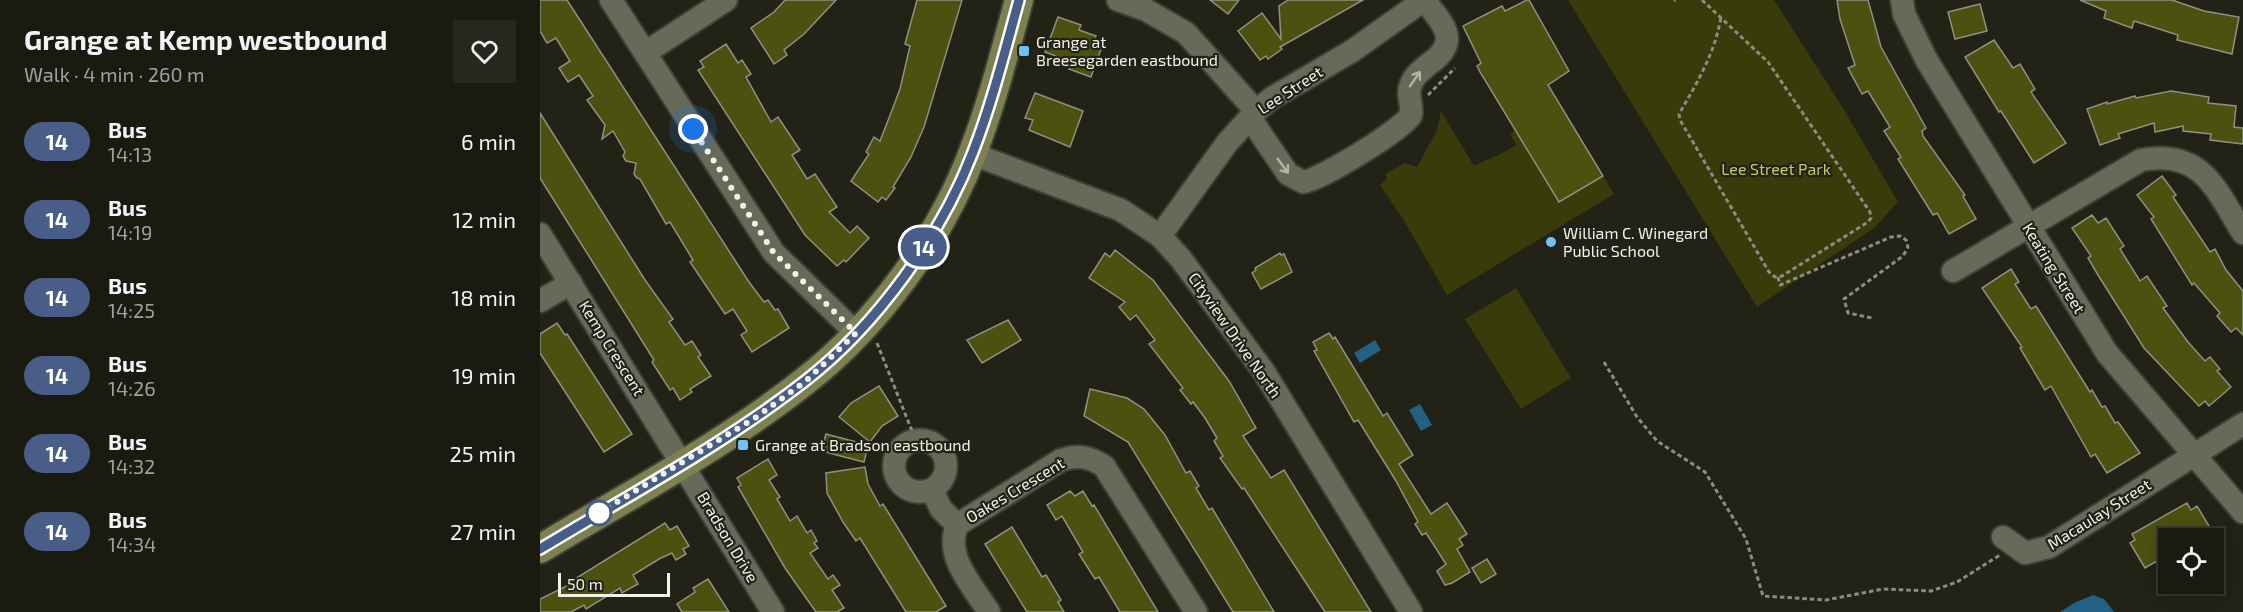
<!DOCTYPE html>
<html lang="en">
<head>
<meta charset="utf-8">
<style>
	:root { --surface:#1a1a10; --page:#27271e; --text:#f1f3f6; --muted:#9fa19f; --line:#383830 }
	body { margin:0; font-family:"Exo 2",sans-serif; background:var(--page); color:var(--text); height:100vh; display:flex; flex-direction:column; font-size:22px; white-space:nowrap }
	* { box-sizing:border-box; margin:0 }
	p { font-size:20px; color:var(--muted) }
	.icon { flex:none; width:33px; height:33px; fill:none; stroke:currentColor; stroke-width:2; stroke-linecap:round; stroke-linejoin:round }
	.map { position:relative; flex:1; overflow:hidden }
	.sheet { display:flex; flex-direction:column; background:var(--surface); width:540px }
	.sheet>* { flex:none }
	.badge { padding:0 12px; border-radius:20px; font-size:21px; line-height:39px }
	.buttons { position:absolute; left:1618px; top:528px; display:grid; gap:12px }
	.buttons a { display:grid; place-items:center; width:66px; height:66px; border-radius:0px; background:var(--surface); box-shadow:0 3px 15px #0003,0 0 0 2px var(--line); font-size:30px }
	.scale { position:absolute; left:18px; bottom:15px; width:112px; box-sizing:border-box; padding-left:6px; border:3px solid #f1f2e9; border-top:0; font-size:16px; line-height:21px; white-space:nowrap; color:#f1f2e9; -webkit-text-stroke:4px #222316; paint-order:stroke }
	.you { position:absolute; width:30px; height:30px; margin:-15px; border:4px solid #fff; border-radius:50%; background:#1a73e8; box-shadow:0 0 0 9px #1a73e833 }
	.map>.badge { position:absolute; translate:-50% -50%; box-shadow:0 0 0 3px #fff }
	.round { display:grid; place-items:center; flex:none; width:63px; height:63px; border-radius:0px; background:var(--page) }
	.head { display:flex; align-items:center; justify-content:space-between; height:102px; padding:0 24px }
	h1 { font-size:28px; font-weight:700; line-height:45px }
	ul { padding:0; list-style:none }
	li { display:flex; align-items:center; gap:18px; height:78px; padding:0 24px }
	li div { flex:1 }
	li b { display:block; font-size:22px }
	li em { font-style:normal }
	li .badge { min-width:66px; font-weight:700; text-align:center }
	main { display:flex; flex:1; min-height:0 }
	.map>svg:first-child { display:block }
</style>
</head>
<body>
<main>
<section class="sheet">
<div class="head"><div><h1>Grange at Kemp westbound</h1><p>Walk · 4 min · 260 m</p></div><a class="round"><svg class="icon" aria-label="heart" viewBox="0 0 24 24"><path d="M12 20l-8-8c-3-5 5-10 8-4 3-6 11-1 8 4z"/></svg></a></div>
<ul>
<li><span class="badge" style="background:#485e88;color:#fff">14</span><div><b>Bus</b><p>14:13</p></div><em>6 min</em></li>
<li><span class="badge" style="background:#485e88;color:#fff">14</span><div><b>Bus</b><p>14:19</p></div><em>12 min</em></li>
<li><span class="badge" style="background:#485e88;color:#fff">14</span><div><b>Bus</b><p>14:25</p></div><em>18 min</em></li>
<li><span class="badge" style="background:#485e88;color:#fff">14</span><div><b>Bus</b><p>14:26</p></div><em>19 min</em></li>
<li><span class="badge" style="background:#485e88;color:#fff">14</span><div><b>Bus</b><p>14:32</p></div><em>25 min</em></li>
<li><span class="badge" style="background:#485e88;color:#fff">14</span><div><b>Bus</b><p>14:34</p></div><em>27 min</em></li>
</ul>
</section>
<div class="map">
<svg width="1703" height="612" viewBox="0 0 1703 612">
	<rect width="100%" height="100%" fill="#222316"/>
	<!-- green -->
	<g fill="#383b0a">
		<polygon points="1028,0 1234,0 1303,108 1358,202 1334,228 1217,307"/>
		<path d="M901 111 934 166C949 159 962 154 976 145L970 134 976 130 1019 201 1063 176 1074 194 907 295 863 219 840 185 847 179 845 174 865 163 877 167 897 130Z"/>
		<polygon points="976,288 1031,378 981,409 925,319"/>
	</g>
	<!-- water -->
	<g fill="#236184">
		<polygon points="835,340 841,350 820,363 814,353"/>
		<polygon points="880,404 892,425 881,431 869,410"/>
		<polygon points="1553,595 1564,599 1574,612 1520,612 1534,603"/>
	</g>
	<!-- building -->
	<g fill="#4c5110" stroke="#8f9180" stroke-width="1.5">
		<polygon points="0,0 27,0 209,282 224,302 228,300 235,310 238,309 249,328 212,352 201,335 207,331 193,309 185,314 150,262 153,260 130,222 126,224 100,179 97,178 94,174 96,163 86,161 83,156 85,152 73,131 62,139 65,125 47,100 53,96 39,75 28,82 19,68 30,61 16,38 7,43 0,31"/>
		<polygon points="245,0 296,0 264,34 244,50 247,55 234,64 211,28 234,12"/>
		<polygon points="377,0 422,0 384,127 371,157 353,187 355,188 346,200 342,197 338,202 311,181 329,154 326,152 334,137 340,141 349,118 360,89 370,46 365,44"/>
		<polygon points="670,0 699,0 688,14"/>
		<polygon points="748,0 823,0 740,47 742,49 728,59 726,56 720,60 698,31 722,13 741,39 739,6"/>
		<polygon points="987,0 989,0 1029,71 1008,85 1063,176 1019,202 940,72 937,66 941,63 923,26 962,6 965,11"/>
		<polygon points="1297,0 1328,0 1341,47 1386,128 1382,131 1383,136 1425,195 1423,196 1436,219 1409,234 1397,213 1393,215 1358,159 1361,157 1344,131 1350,127 1328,91 1322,94 1308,68 1315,65 1300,19"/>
		<polygon points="1540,0 1632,0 1664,11 1699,17 1692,54 1637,40 1638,35 1594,21 1592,28 1564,18 1566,11"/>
		<polygon points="1440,4 1447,31 1415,39 1408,12"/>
		<polygon points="518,17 541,25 539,30 556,36 552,46 561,49 551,77 529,69 532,62 505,52"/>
		<polygon points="1454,40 1473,68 1480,64 1495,89 1491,92 1526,143 1494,163 1461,111 1459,112 1425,57"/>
		<polygon points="186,44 198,63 202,60 211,74 206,77 231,122 238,117 260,150 252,155 267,179 275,174 297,207 289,212 310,233 317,226 329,238 306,262 304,260 297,266 265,235 158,70 164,67 160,61"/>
		<polygon points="1631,91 1669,97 1668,103 1696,106 1694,127 1703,128 1703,144 1670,140 1671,134 1643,131 1643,126 1615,132 1614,123 1578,134 1580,138 1560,145 1547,109 1567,102 1567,104 1595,96 1596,98"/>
		<polygon points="495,93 543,111 530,147 489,130 493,120 485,118"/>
		<polygon points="0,113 105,280 133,319 129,322 145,345 152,341 161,355 158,357 171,376 150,389 152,392 140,400 133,388 130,390 112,362 114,360 0,178"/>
		<polygon points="1622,176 1636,195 1633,197 1670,252 1675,249 1686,270 1703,291 1703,335 1696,328 1691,332 1677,316 1680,313 1654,283 1652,285 1611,219 1614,217 1597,195"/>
		<polygon points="1552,215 1558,223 1566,218 1584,246 1580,249 1600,281 1607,276 1627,306 1623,308 1648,342 1665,361 1670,357 1680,369 1677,371 1691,387 1669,406 1665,401 1659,406 1604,348 1558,275 1548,258 1551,256 1532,228"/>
		<polygon points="575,250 613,280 689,381 716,428 703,436 731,478 744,470 831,612 785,612 704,488 702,489 680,458 683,456 674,441 677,438 665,418 653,402 651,404 640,390 643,388 609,344 615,340 596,315 590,320 579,307 585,302 549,278 565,253 570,257"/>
		<polygon points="740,253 741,255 744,254 752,272 721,289 712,273 716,270 715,268"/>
		<polygon points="1471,269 1479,282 1475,284 1491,309 1496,306 1550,392 1552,390 1562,407 1565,406 1575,423 1578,422 1600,453 1567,473 1555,454 1551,457 1511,386 1505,390 1480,348 1482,347 1442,288"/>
		<polygon points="468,320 481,340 442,363 427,340"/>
		<polygon points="17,323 25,335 27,334 92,434 64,452 0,353 0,334"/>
		<polygon points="789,333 793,339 795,337 843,416 847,413 873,455 859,464 891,514 907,503 927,534 919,539 923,545 917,549 930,572 912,583 905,585 897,571 906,564 886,533 882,535 875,524 878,522 856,481 818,420 814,422 774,351 777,350 773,342"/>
		<polygon points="339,386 358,416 342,426 330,442 299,417 311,403"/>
		<polygon points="550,389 587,398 604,409 625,435 646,473 650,471 659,486 656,488 669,510 672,508 734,612 693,612 588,442 544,416"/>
		<polygon points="286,434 328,445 324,462 281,451"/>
		<polygon points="228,459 237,475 229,480 240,497 237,499 250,521 257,516 267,533 271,530 277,541 274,543 278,548 270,553 288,579 293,575 300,585 292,590 304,608 297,612 276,612 245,568 198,487 201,485 197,478"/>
		<polygon points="325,467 328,484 340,506 343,504 406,606 396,612 366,612 320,538 316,541 303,522 287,493 286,473"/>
		<polygon points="530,491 535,496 543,491 552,506 554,505 618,612 580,612 559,577 555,579 539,554 543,552 522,516 516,520 507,505"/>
		<polygon points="1647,503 1651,510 1657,506 1672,531 1659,538 1629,538 1629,554 1605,568 1590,543 1595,540 1592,534"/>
		<polygon points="125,523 130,530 137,526 149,546 143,549 146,554 136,560 132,553 119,559 93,575 98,584 82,593 80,588 46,609 44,605 31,612 0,612 0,599 31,584 30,582"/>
		<polygon points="472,527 502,577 506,575 521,600 518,602 524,612 487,612 445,544"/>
		<polygon points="947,559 956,574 941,583 932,568"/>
		<polygon points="168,579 189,612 142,612 137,604 155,592 153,588"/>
	</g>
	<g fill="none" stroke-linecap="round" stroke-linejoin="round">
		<!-- minor casing -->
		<g stroke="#3e3f36" stroke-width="26">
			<g id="minor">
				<polyline points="71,0 234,253 316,333"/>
				<polyline points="578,0 606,10 646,33 716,111"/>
				<polyline points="1362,0 1364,14 1386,59 1567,353 1703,512"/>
				<polyline points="105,53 186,0"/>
				<path d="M710 118 748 174 763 182C780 180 862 130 871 115 873 104 866 95 871 84 875 74 881 71 889 64 922 41 903 24 884 0"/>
				<polyline points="433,154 581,210 620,236 641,259 724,372 871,612"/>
				<polyline points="0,234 233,612"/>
				<polyline points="620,236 687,143 716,111 732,98 812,51 884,0"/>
				<path d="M1413 271 1601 160C1662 149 1675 188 1703 233"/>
				<polyline points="0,301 31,283"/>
				<circle cx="380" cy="466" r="26"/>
				<polyline points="392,490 401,509 417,525"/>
				<polyline points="1463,537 1485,553 1509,547 1703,424"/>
				<path d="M449 612C433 586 404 557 417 525L521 460C538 455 548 456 564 466L656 612"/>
			</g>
		</g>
		<!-- major casing -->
		<g stroke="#3e3f36" stroke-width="32">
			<path id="major" d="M0 549C89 495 183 446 265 381 336 326 401 237 433 152 452 103 465 51 479 0"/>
		</g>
		<!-- path -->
		<g stroke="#8c8d82" stroke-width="3" stroke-dasharray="4.5 3" stroke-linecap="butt">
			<path d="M1162 0 1228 62 1330 212 1331 218 1328 222 1242 276 1235 277 1229 272 1140 120 1139 114C1157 83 1175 53 1181 17"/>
			<polyline points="1134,1 1135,0"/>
			<polyline points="888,95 915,68"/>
			<polyline points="1238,277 1240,285 1351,237 1360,236 1366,240 1368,247 1363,256 1304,299 1308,313 1332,318"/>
			<polyline points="337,343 376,441"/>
			<polyline points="1064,362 1097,417 1117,441 1165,472 1206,539 1223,596 1286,600 1343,589 1391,591 1417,582 1460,555"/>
		</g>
		<!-- minor -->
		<use href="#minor" stroke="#676959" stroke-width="22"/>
		<!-- major -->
		<use href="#major" stroke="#7c814f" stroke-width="28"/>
	</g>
	<!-- one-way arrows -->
	<defs><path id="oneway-shaft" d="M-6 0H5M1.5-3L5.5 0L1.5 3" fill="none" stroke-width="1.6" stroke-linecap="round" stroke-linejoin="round" transform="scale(1.5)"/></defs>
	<g stroke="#b3b4a8">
		<use href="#oneway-shaft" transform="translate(875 79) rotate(-55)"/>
		<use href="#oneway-shaft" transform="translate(743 166) rotate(54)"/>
	</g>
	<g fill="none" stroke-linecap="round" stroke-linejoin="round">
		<!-- line casing -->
		<g stroke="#fff" stroke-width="14">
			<path id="line" d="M0 549C89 495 183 445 265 381 336 326 401 236 433 152 452 103 465 51 479 0"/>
		</g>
		<!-- line -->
		<use href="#line" stroke="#485e88" stroke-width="9"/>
		<!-- walk -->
		<polyline stroke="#f1f2e9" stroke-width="6" stroke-dasharray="0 10.8" points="59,513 215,418 266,381 316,333 234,253 153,129"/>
	</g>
	<!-- markers -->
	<g fill="#6fc2f4" stroke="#222316" stroke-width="2">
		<rect x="478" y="45" width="12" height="12" rx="3"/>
		<circle cx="1011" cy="242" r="6"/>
		<rect x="197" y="439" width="12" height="12" rx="3"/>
	</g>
	<circle fill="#fff" stroke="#485e88" stroke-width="3" cx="59" cy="513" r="12"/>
	<g text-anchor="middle" stroke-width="4.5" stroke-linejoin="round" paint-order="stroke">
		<!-- poi labels -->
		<g font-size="16" fill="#f1f2e9" stroke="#222316" text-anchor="start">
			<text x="496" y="48">Grange at<tspan x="496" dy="18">Breesegarden eastbound</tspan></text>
			<text x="1023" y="239">William C. Winegard<tspan x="1023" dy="18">Public School</tspan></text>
			<text x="215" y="451">Grange at Bradson eastbound</text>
		</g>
		<!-- street labels -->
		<g font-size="16" fill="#f1f2e9" stroke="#222316">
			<text transform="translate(750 90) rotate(-33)" y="6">Lee Street</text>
			<text transform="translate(1514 268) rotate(58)" y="6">Keating Street</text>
			<text transform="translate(695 335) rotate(55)" y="6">Cityview Drive North</text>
			<text transform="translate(72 348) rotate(58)" y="6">Kemp Crescent</text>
			<text transform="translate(475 490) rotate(-31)" y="6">Oakes Crescent</text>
			<text transform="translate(1559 514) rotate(-32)" y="6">Macaulay Street</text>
			<text transform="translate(188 537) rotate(59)" y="6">Bradson Drive</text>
		</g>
		<!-- park labels -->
		<g font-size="16" fill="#c2cb5c" stroke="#222316">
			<text x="1236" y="175">Lee Street Park</text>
		</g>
	</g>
</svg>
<div class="buttons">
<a><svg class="icon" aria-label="locate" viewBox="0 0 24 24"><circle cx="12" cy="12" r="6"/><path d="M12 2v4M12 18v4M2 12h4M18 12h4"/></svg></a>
</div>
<div class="scale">50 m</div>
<div class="you" style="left:153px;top:129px"></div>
<b class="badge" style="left:384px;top:247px;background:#485e88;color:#fff">14</b>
</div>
</main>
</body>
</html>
